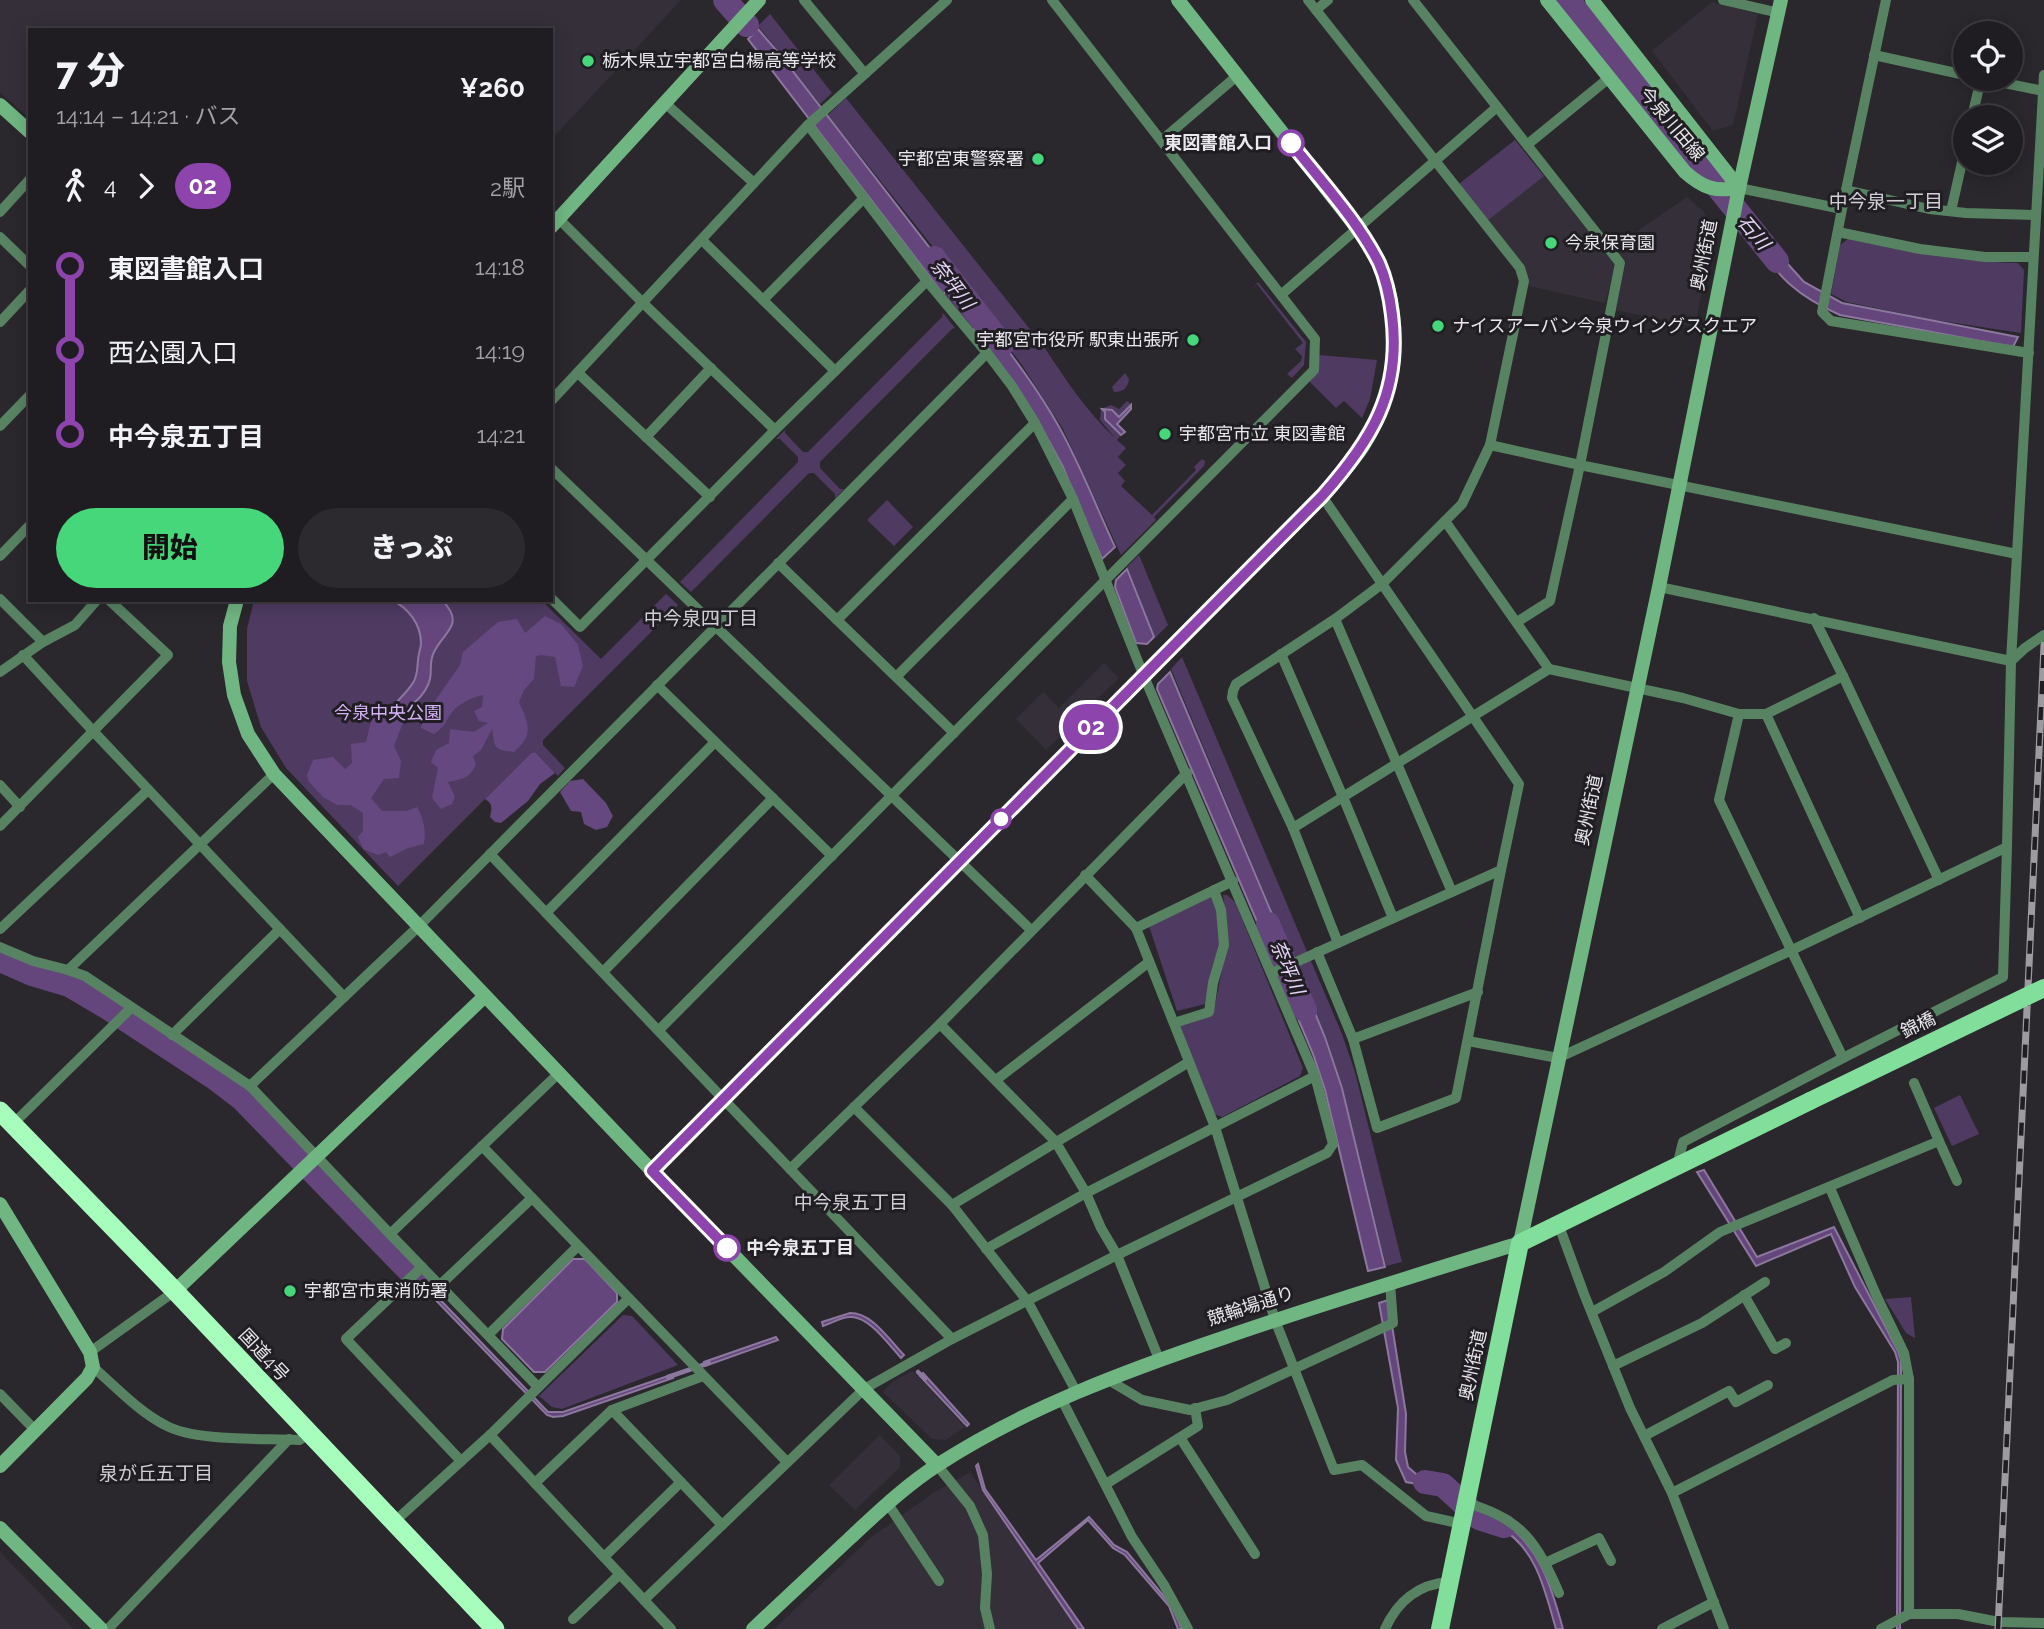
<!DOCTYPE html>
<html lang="ja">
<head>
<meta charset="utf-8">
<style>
	:root { --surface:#201d22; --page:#2d2a2f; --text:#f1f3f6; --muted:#a2a2a5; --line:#3d3b40; --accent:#46d77a }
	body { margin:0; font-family:Raleway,"Noto Sans JP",sans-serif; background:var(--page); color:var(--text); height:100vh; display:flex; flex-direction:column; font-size:26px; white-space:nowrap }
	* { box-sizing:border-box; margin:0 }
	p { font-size:23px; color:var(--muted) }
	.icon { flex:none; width:38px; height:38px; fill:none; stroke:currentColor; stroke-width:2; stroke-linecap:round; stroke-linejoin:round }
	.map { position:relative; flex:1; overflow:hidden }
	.details { position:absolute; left:28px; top:28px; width:525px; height:574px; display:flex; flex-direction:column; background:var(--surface); border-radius:0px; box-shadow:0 4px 18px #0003,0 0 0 2px var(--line) }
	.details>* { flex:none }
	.badge { padding:0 14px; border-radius:23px; font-size:24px; line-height:46px }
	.fabs { position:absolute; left:1953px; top:21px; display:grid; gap:14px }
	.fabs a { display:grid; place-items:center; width:70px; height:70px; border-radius:50%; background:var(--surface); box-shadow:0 4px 18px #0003,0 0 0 2px var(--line); font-size:35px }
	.map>.badge { position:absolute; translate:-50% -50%; box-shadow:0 0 0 4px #fff }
	.legs { display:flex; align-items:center; gap:10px; height:77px; padding:0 28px; font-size:23px }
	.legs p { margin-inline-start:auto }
	.head { display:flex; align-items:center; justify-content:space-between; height:119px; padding:0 28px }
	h1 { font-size:38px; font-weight:800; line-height:52px }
	.button { display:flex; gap:14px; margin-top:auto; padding:14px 28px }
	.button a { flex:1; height:80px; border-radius:42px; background:var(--accent); color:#111; font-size:28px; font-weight:800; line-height:80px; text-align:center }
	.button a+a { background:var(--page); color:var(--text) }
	ul { padding:0 28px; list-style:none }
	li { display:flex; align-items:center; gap:24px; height:84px; font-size:26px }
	li i { display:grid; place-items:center; width:10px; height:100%; margin:0 9px; background:currentColor }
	li i::after { content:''; width:18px; height:18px; margin:-9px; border:5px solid; border-radius:50%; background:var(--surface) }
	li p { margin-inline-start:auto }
	li:first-child i { background:linear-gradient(#0000 50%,currentColor 0) }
	li:last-child i { background:linear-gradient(currentColor 50%,#0000 0) }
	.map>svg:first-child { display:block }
</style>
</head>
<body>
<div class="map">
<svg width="2044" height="1629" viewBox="0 0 2044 1629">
	<rect width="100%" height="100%" fill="#2a272d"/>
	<!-- built -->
	<g fill="#352f3a">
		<polygon points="0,0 681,0 551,140 551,30 30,30 30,119 0,92"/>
		<polygon points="1712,2 1758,14 1733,125 1713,131 1652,51"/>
		<polygon points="1515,140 1616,265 1605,303 1529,286 1527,274 1459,184"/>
		<polygon points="1687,197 1703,211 1714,230 1695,327 1615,310 1626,262 1614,247"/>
		<polygon points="1104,663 1119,678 1046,750 1016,719 1043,692 1059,708"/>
		<polygon points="913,1371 965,1427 946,1440 932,1439 883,1392 893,1381"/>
		<polygon points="880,1435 900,1456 900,1467 855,1510 829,1485"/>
		<polygon points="970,1472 1080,1629 774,1629 870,1538 933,1493"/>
		<polygon points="0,1552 73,1628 72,1629 0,1629"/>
	</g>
	<!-- green -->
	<g fill="#4f3b62">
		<polygon points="770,14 832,93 820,104 758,26"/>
		<path d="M846 98 1044 347C1066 380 1086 411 1115 438L1100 420 1101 409 1111 405 1119 409 1127 401 1131 404 1119 417 1108 411 1105 412V419L1121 435 1117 440 1126 448 1118 457 1126 465 1118 473 1125 481 1121 486 1152 515 1196 470 1194 467 1202 459 1205 461 1204 466 1154 517 1156 520 1121 555 1063 429 1022 365 986 318 971 329 944 295 961 282 828 115Z"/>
		<polygon points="1515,140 1544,176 1487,221 1459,184"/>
		<path d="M1848 239C1904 251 1960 262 2018 263L2024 270 2021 333 1929 319 1847 302 1831 294 1840 245Z"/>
		<polygon points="1258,282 1306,342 1304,365 1292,378 1287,374 1301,361 1302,356 1295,349 1303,343 1257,284 1250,291"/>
		<polygon points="943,313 955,328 952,329 820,462 820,468 840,489 844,489 835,499 835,494 814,473 809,473 691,592 680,582 798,462 798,457 780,439 776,439 785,430 785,433 803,452 808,452 942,317"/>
		<polygon points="1319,355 1377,360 1370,399 1362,418 1344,401 1336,408 1307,379"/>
		<path d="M1125 373 1129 379C1128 388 1123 392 1114 392L1112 387Z"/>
		<polygon points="887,500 913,527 894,546 867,520"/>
		<polygon points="1139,555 1168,625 1155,638 1127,567"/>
		<polygon points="666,594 678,605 543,740 543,745 565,768 558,776 535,752 531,753 398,886 286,768 261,727 247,681 247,629 254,600 541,600 601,659"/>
		<polygon points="1182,657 1342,1034 1355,1072 1402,1262 1386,1266 1343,1088 1326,1036 1299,975 1282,982 1272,960 1289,952 1171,669"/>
		<polygon points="1223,895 1227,895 1235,902 1303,1068 1300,1076 1222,1117 1214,1114 1180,1027 1182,1023 1213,1015 1227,945 1226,916"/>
		<polygon points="1213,896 1220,931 1219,949 1205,1004 1177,1011 1149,926"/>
		<polygon points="1960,1095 1979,1134 1952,1146 1934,1108"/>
		<polygon points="1911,1297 1915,1338 1906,1333 1885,1299"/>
		<polygon points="623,1315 632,1316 678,1365 562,1409 552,1407 539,1396"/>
	</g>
	<!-- forest -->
	<g fill="#65487f">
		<path d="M545 616 561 624 578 645 583 666 574 687 561 686 555 657 541 655 536 656 534 679 524 690 519 702C529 725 534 734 514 752 493 750 495 747 492 729L481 750 473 756 476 764C470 778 463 779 448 782L455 797 452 804 441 809 432 798 438 768 431 762 436 750 449 743 450 729 474 732 488 723 479 721 474 711 482 707 483 695C473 697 460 703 453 711 444 722 448 724 434 734L421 728 423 718 460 665 463 652 498 622 517 619 525 633Z"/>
		<path d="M377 710 385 716 404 720 394 746 401 761 399 778 384 779 371 798 382 811H406L417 807C424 820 426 829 424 844L408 848 390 857 386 852 378 855 363 849 358 837 363 831V813L351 805H337L323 797 309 782 307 775 313 760 333 757 345 769 352 763 351 744 366 742 370 725Z"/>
		<path d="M535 752 555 773 540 784 528 801 501 823 495 822 490 817C492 808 493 804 485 799L531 753Z"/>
		<polygon points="583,779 606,803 613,816 607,827 596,830 584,824 581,812 571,811 560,792 570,781"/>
	</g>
	<!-- water -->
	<g fill="#64467d" stroke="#8c779e" stroke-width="2">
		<polygon points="1561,0 1575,0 1617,52 1609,60"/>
		<polygon points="758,29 781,56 957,283 943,294 748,39"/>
		<path d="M1761 234 1804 282 1842 303 2018 337 2013 347 1840 315C1795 295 1782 279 1752 241Z"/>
		<path d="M985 320C1011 354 1037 388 1058 425 1080 464 1096 506 1115 547L1102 559 1062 465 1034 414 974 329Z"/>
		<polygon points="1131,405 1131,409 1117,424 1125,432 1121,435 1105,419 1105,412 1102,409 1112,410 1119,417"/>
		<polygon points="1127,569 1154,637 1147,644 1136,643 1115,587 1116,580"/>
		<path d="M392 600H442C466 625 444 631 434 652 429 661 432 669 430 679 426 696 408 710 392 717L387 715C394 702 407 694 414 681 418 673 417 668 418 660 418 654 421 649 421 643 421 624 408 608 392 600Z"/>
		<polygon points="1170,672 1288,952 1273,959 1157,689 1158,684"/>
		<polygon points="0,958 27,970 73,983 112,1009 110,1011 71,986 24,973 0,963"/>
		<polygon points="1299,975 1325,1037 1342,1088 1385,1267 1368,1271 1325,1090 1313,1054 1283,983"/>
		<polygon points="134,1024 241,1098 292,1148 289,1151 239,1099 132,1027"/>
		<polygon points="1704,1170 1757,1257 1834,1227 1898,1351 1901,1360 1900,1629 1897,1629 1898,1362 1895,1352 1855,1287 1831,1234 1756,1266 1697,1172"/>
		<polygon points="329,1184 400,1258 397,1261 327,1186"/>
		<polygon points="573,1259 585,1259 617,1293 617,1302 545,1372 534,1372 502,1339 503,1329"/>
		<polygon points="426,1285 548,1412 563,1412 671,1375 673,1378 563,1416 553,1417 547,1415 423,1287"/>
		<polygon points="1388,1300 1406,1414 1405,1452 1408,1467 1416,1474 1445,1482 1455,1493 1454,1501 1440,1488 1406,1482 1396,1460 1398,1408 1379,1303"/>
		<path d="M850 1313C873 1313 889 1340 904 1355L901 1358C889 1345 868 1315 850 1317 841 1317 832 1323 823 1326L822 1322Z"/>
		<polygon points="776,1337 778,1340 705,1366 704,1362"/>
		<polygon points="923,1373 969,1424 967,1426 920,1376"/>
		<polygon points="978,1464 985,1489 1036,1560 1089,1517 1114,1545 1127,1552 1172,1606 1182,1629 1178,1629 1169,1606 1125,1555 1113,1548 1088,1520 1038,1563 1084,1629 1078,1629 983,1490 976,1466"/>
		<path d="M1475 1511C1485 1515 1497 1518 1506 1524 1541 1549 1552 1589 1563 1629H1556C1545 1592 1537 1548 1500 1528 1492 1524 1482 1522 1474 1519Z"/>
	</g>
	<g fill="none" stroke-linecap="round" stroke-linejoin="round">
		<!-- stream -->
		<g stroke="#8c779e" stroke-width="4.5">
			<polyline points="918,1372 925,1379"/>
			<polyline points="668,1377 709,1363"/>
		</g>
		<!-- river -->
		<g stroke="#64467d" stroke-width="24">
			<polyline points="725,0 747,25"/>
			<polyline points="1568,0 1777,261"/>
			<polyline points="934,258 1002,345"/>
			<polyline points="1268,924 1305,1010"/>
			<polyline points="0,960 32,974 69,985 108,1008 216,1079 242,1099 424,1286"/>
			<polyline points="1425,1482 1443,1485 1479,1518 1504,1526"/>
		</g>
		<!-- street -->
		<g stroke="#588362" stroke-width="10">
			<polyline points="804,0 865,74"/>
			<polyline points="1308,0 1520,268 1524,281 1490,445 1462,504 1382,584 1335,619 1236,684 1233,691 1232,698 1293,828 1338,943 1452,892 1335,619"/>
			<polyline points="1413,0 1620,263 1580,465 2017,554"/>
			<polyline points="1723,0 1779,13"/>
			<polyline points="1316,10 1328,0"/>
			<polyline points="1874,55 1965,75"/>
			<polyline points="1985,79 2043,91"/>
			<polyline points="665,103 754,183"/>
			<polyline points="1972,117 1981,79"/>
			<polyline points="1162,140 1238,75"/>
			<polyline points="1528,144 1609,78"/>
			<polyline points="1739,188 1842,209 1822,312 1831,321 2029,353"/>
			<polyline points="1846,190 1929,209 1966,213 2035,215"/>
			<polyline points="1842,209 1886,0"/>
			<polyline points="1951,211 1965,149"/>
			<polyline points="0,212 30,179"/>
			<polyline points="559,219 643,303 775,430"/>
			<polyline points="1838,232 1920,249 1985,257 2033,257"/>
			<polyline points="0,237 30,266"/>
			<polyline points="702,240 835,371"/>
			<polyline points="1282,294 1497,107"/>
			<polyline points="763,300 864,198"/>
			<polyline points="0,322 30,290"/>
			<polyline points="578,373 710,497"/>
			<polyline points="551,401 808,125"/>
			<polyline points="0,426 30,395"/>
			<polyline points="646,437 711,368"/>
			<polyline points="1490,445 1580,465 1550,601 1517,622"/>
			<polyline points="551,468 1031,930"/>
			<polyline points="1322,496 1519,784 1501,870 1452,892"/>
			<polyline points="1445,521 1549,669"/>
			<polyline points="0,556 30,525"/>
			<polyline points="778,563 954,733"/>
			<polyline points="1659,587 2011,661 2025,648 2044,635"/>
			<polyline points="551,598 580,627 775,430 927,281"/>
			<polyline points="0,599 43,642"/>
			<polyline points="837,620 1035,423"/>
			<polyline points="1281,654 1343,797 1393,918"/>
			<polyline points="23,655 93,731 344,997 420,925 987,353"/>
			<polyline points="0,672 43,642 75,625 97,600"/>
			<polyline points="897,676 1073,499"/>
			<polyline points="1843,676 1939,880"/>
			<polyline points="657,685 832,856"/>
			<polyline points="1739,714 1719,800 1843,1058"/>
			<polyline points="1766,714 1860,918"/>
			<polyline points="0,785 20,807"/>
			<polyline points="0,826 168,655 109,600"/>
			<polyline points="1293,828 1549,669 1683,698 1739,714 1766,714 1843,676 1814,618"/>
			<polyline points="490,854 952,1339"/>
			<polyline points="1085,875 1136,928 1215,1127 1275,1320 1334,1470 1362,1465 1426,1516 1462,1524"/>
			<polyline points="546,913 715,742"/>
			<polyline points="1136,928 1233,881"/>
			<polyline points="0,929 148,790"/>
			<polyline points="0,947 33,961 68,970 85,976 250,1086 390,1234 559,1073"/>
			<polyline points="1317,952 1353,1039 1377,1128 1456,1098 1501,870"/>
			<polyline points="68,970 274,774"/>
			<polyline points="603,972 773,798"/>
			<polyline points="1272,973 1338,943"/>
			<polyline points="1174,1023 1209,1012 1213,983 1224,945 1221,910 1214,890"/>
			<polyline points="940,1024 1055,1141 1086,1193 1101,1228 1117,1255 1159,1359"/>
			<polyline points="659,1030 1314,370 1315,339 1052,0"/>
			<polyline points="172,1035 280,929"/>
			<polyline points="1353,1039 1478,992"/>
			<polyline points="1468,1041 1558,1058 1792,950 2007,847 2011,661 2044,75"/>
			<polyline points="996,1080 1149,962"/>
			<polyline points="250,1086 344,997"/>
			<polyline points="854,1107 952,1205"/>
			<polyline points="13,1124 131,1008"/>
			<polyline points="1939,1141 1957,1181"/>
			<polyline points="482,1146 787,1462"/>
			<polyline points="1677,1166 1683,1142 1843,1058 2003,977 2007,847"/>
			<polyline points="790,1169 940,1024 1187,773"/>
			<polyline points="1830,1188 1877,1297 1904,1353 1909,1379 1909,1614"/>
			<polyline points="1558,1223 1584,1294 1630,1408 1672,1493 1724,1629"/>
			<polyline points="390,1234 538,1387"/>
			<polyline points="986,1249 1086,1193 1315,1076"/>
			<polyline points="422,1267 346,1339 461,1461"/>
			<polyline points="440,1285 532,1198"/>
			<polyline points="1744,1295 1775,1349 1786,1343"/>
			<polyline points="1592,1312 1664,1272 1720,1232 1939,1141 1914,1083"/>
			<polyline points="488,1335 578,1246"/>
			<polyline points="90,1352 175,1291"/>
			<polyline points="1613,1366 1702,1323 1765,1282"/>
			<path d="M93 1367C116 1387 138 1411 165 1425 195 1442 263 1438 299 1440L310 1434"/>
			<polyline points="703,1376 612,1410 722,1525"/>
			<polyline points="1107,1379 1142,1400 1190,1410 1227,1400 1393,1323 1390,1283"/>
			<polyline points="1077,1393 1028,1302 952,1205 1189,1062"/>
			<polyline points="0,1394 35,1430"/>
			<polyline points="1062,1400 1132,1537 1164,1585 1188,1629"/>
			<polyline points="490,1435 628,1299"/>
			<polyline points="1644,1436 1729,1391 1736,1402 1768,1385"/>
			<polyline points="1181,1439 1255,1554"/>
			<polyline points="937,1465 970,1506 983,1535 987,1574 985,1608 990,1629"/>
			<polyline points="535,1483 612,1410"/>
			<polyline points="1106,1484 1198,1426 1195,1408"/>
			<polyline points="1672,1493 1893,1380 1909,1379"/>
			<path d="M1466 1503C1522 1518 1537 1543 1559 1593"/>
			<polyline points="888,1504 939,1581"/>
			<polyline points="393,1523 490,1435 671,1629"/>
			<polyline points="604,1557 681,1482"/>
			<polyline points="1545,1563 1599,1538 1611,1561"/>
			<polyline points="644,1600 864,1389 952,1339 1117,1255 1327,1153 1333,1144 1315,1076 1143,674 1073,499 1035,423 1012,386 987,353 927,281 808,125 947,0"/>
			<polyline points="573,1619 620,1574"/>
			<polyline points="108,1629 289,1439"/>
			<path d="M1385 1629C1397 1602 1418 1584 1449 1582"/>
			<polyline points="1662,1629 1714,1602"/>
			<polyline points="1881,1629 1909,1614 1958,1614 1999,1622 2044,1623"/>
		</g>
		<!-- secondary -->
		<g stroke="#70b682" stroke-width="14">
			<path d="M1547 0 1685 172C1703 188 1715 192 1739 188"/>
			<polyline points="1592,0 1739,188"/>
			<polyline points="0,105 30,132"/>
			<polyline points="551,227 759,0"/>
			<polyline points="237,600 230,626 229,662 234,695 248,734 274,774 652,1171 937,1465"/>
			<path d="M652 1171 1322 496C1336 480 1351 464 1363 446 1396 393 1405 324 1380 265 1374 252 1365 240 1357 228L1178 0"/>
			<polyline points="0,1204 90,1352 93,1367 87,1378 0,1466"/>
			<polyline points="175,1291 485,996"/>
			<polyline points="0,1528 101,1629"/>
			<path d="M753 1629C785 1599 817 1569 849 1539 877 1513 906 1485 939 1464 1026 1408 1125 1371 1223 1338 1321 1304 1420 1274 1520 1243L1659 587 1739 188 1781 0"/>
		</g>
		<!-- primary -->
		<polyline stroke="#82de9b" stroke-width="18" points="1440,1629 1520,1243 1810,1101"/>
		<!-- highway -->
		<polyline stroke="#a7fdbc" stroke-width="19" points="0,1111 175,1291 495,1629"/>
		<!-- rail casing -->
		<g stroke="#9e9ba0" stroke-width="7">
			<polyline id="rail" points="1998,1629 2044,645"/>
		</g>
		<!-- rail -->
		<use href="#rail" stroke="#201e23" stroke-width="4.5" stroke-dasharray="13" stroke-linecap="butt"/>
		<!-- primary-bridge -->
		<polyline stroke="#82de9b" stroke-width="18" points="1810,1101 2044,988"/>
	</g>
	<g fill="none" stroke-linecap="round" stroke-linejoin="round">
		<!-- line-1 casing -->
		<g stroke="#fff" stroke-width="16">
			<path id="line-1" d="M727 1248 652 1171 1322 496C1371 441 1402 392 1392 315 1390 298 1386 279 1379 263 1358 221 1321 181 1291 143"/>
		</g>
		<!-- line-1 -->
		<use href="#line-1" stroke="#8e44ad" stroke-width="10"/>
	</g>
	<!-- markers -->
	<g fill="#46d77a" stroke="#201e23" stroke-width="2.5">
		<circle cx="588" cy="61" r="7"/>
		<circle cx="1038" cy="159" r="7"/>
		<circle cx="1551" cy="243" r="7"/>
		<circle cx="1438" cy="326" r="7"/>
		<circle cx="1193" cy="340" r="7"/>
		<circle cx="1165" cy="434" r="7"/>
		<circle cx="290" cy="1291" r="7"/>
	</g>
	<g fill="#fff" stroke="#8e44ad" stroke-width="3.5">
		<circle cx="1291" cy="143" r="12"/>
		<circle cx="1001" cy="819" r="9"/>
		<circle cx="727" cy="1248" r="12"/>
	</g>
	<g text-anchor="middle" stroke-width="6" stroke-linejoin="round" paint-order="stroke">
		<!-- poi labels -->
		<g font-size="18" fill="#eae8ec" stroke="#201e23" text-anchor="start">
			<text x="602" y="67">栃木県立宇都宮白楊高等学校</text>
			<text x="1024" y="165" text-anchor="end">宇都宮東警察署</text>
			<text x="1565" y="249">今泉保育園</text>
			<text x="1452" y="332">ナイスアーバン今泉ウイングスクエア</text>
			<text x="1179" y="346" text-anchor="end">宇都宮市役所 駅東出張所</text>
			<text x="1179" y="440">宇都宮市立 東図書館</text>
			<text x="304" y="1297">宇都宮市東消防署</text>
		</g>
		<!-- street labels -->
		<g font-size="18" fill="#eae8ec" stroke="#201e23">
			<text transform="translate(1672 124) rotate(50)" y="6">今泉川田線</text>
			<text transform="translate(1704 255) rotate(-79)" y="6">奥州街道</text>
			<text transform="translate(1589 810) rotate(-78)" y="6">奥州街道</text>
			<text transform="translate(1918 1025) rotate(-26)" y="6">錦橋</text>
			<text transform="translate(1251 1306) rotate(-18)" y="6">競輪場通り</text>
			<text transform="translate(264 1355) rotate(47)" y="6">国道4号</text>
			<text transform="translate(1473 1365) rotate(-78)" y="6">奥州街道</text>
		</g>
		<!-- stop labels -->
		<g font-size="18" font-weight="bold" fill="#eae8ec" stroke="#201e23" text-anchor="end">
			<text x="1272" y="149">東図書館入口</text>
			<text x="746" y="1254" text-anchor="start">中今泉五丁目</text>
		</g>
		<!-- park labels -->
		<g font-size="18" fill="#d5b3f6" stroke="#201e23">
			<text x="388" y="719">今泉中央公園</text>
		</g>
		<!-- neighbourhood labels -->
		<g font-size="19" fill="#d2cfd6" stroke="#201e23">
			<text x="1886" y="208">中今泉一丁目</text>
			<text x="701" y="625">中今泉四丁目</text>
			<text x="851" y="1209">中今泉五丁目</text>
			<text x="156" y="1480">泉が丘五丁目</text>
		</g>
		<!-- water labels -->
		<g font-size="19" font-style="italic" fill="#e7d6f8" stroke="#201e23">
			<text transform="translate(1754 232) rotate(50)" y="7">石川</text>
			<text transform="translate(953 284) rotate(52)" y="7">奈坪川</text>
			<text transform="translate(1288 967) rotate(67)" y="7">奈坪川</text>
		</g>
	</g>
</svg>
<div class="fabs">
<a><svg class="icon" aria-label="locate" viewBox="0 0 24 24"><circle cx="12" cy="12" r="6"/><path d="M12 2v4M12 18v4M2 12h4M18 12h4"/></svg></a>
<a><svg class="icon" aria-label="layers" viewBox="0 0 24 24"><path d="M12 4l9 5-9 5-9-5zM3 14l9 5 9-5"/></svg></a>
</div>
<b class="badge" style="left:1091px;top:727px;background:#8e44ad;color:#fff">02</b>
<section class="details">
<div class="head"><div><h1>7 分</h1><p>14:14 – 14:21 · バス</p></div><b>¥260</b></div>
<div class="legs"><svg class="icon" aria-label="walk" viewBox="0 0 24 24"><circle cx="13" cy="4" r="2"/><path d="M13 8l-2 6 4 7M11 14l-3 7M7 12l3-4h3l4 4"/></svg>4<svg class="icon" aria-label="forward" viewBox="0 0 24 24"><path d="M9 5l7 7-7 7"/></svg><b class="badge" style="background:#8e44ad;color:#fff">02</b><p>2駅</p></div>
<ul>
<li><i style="color:#8e44ad"></i><b>東図書館入口</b><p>14:18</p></li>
<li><i style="color:#8e44ad"></i><span>西公園入口</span><p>14:19</p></li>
<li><i style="color:#8e44ad"></i><b>中今泉五丁目</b><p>14:21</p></li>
</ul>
<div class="button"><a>開始</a><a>きっぷ</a></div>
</section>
</div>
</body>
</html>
